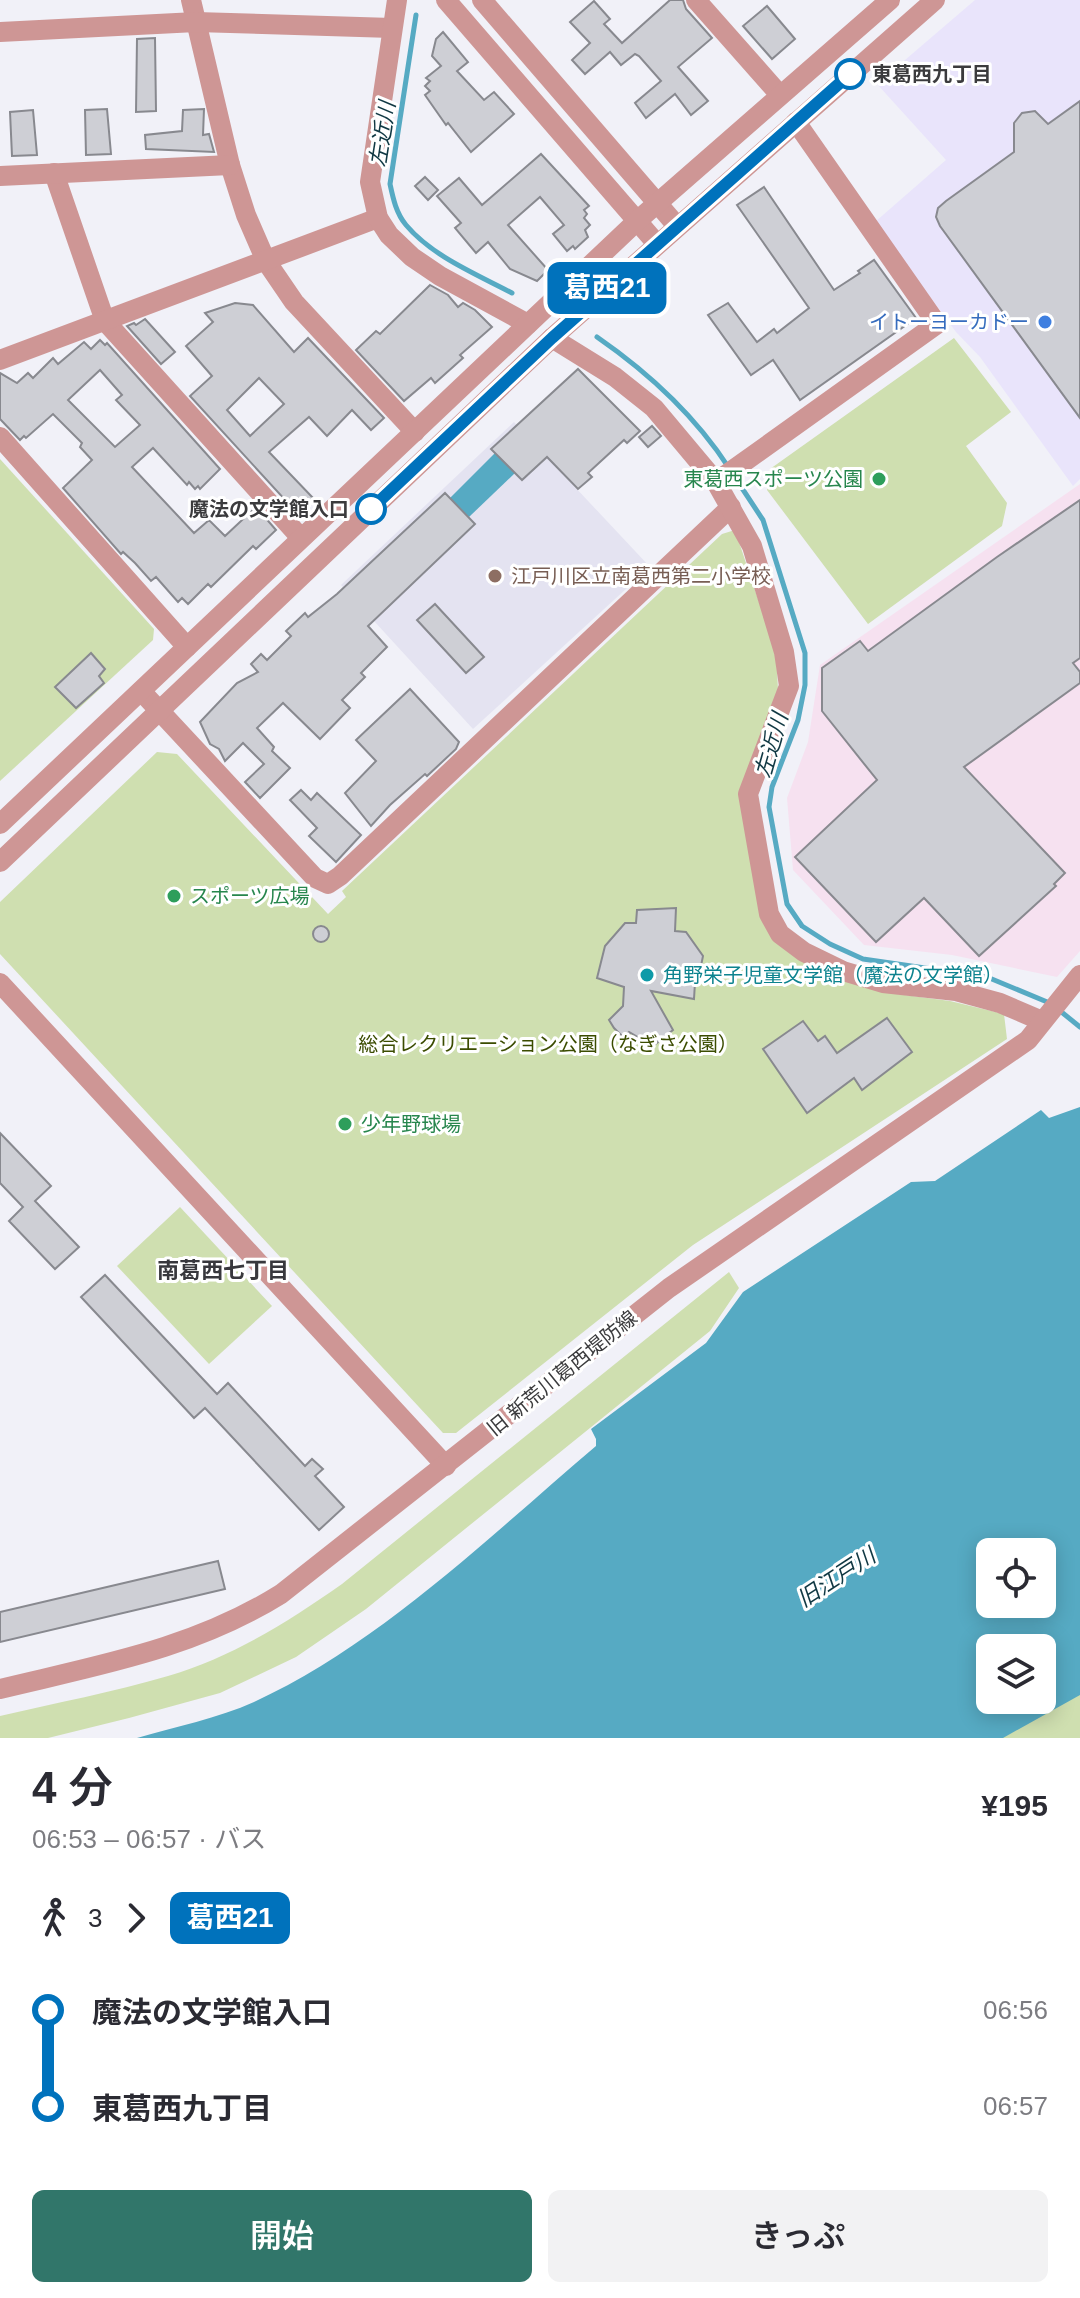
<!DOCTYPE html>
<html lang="ja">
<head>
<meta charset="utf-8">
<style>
	:root { --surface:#fff; --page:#f2f2f3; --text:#2b2b33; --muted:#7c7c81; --accent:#31766a }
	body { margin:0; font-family:Arial,"Noto Sans JP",sans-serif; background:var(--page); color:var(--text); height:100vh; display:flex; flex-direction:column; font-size:30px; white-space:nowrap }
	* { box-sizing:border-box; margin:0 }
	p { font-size:26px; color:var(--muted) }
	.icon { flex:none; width:44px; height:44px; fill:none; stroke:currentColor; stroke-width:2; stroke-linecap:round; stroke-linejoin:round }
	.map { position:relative; height:1738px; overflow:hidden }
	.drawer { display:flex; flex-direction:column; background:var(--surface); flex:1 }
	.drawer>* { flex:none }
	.badge { padding:0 16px; border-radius:12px; font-size:28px; line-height:52px }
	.controls { position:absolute; left:976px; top:1538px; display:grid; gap:16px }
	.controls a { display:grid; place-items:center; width:80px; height:80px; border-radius:12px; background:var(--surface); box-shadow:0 4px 20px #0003; font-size:40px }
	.map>.badge { position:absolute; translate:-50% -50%; box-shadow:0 0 0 4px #fff }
	.legs { display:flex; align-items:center; gap:12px; height:88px; padding:0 32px; font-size:26px }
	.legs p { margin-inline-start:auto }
	.head { display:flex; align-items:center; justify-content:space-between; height:136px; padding:0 32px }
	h1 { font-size:44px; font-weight:600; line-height:60px }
	.cta { display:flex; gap:16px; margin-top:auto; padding:16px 32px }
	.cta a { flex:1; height:92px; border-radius:12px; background:var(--accent); color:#fff; font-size:32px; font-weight:600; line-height:92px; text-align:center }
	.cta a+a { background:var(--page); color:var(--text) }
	ul { padding:0 32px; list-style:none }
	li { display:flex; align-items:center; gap:28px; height:96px; font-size:30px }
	li i { display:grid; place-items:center; width:12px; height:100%; margin:0 10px; background:currentColor }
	li i::after { content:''; width:20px; height:20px; margin:-10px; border:6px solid; border-radius:50%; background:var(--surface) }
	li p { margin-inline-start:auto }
	li:first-child i { background:linear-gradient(#0000 50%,currentColor 0) }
	li:last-child i { background:linear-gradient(currentColor 50%,#0000 0) }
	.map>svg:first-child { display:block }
</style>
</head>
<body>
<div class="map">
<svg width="1080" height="1738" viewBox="0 0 1080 1738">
	<rect width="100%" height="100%" fill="#f1f1f8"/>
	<!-- commercial -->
	<polygon fill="#e9e4fb" points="975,0 1080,0 1080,479 1073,486 980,357 956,332 875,222 946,160 877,84"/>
	<!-- industrial -->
	<polygon fill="#f6e1f0" points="1080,484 1080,951 1057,977 952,955 864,945 793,870 787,798 808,742 820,665"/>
	<!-- built -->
	<polygon fill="#e4e3f1" points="514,422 650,567 473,729 341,585"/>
	<!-- green -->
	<g fill="#cfdfb0">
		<polygon points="954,338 1011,412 966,446 1007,503 1002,526 868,624 767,490 770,469"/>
		<polygon points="0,459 154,629 153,640 0,781"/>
		<polygon points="735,530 776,653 778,689 739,795 761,916 882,992 950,1001 1004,1014 1007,1039 693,1245 456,1433 443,1433 0,954 0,902 157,752 177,754 328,914 346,897 342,891 722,534"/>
		<polygon points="180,1207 272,1306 209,1364 117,1266"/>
		<path d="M729 1272 739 1288 710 1331 366 1609 296 1657 220 1693 129 1718 48 1738H0V1716C56 1703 113 1692 168 1676 232 1657 288 1622 342 1584Z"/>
		<polygon points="1080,1686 1080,1738 990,1738"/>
	</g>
	<!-- water -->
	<g fill="#56aac3" fill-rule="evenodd">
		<polygon points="495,453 515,473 469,517 450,498"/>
		<path d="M1080 1107V1695L1003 1738H137C174 1727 219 1718 254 1702 380 1644 491 1535 596 1446V1439L591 1429 706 1343 743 1292 911 1182 935 1181 1041 1110 1049 1118ZM990 1552H1042V1604H990ZM990 1648H1042V1700H990Z"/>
	</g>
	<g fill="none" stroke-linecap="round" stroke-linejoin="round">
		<!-- stream -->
		<g stroke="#56aac3" stroke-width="5">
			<path d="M416 15 390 184C393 198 396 213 406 225 432 256 476 274 512 293"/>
			<path d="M597 337C649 373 694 414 729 468"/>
			<polyline points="734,476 763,520 805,653 805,685 798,720 772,787 769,807 787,904 802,926 830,944 863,959 987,977 1052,1004"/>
			<polyline points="1059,1010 1080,1027"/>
		</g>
	</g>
	<!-- building -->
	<g fill="#cecfd5" stroke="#88898f" stroke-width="2" fill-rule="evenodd">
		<polygon points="670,0 683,0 686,9 712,38 678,67 708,101 691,115 675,94 646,118 635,103 661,81 639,56 635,54 621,65 610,52 585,74 572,60 590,43 570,22 594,1 610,19 604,24 622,43"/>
		<polygon points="767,6 795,39 772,59 743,26"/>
		<polygon points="443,32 468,62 457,71 484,100 494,92 514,114 471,152 448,123 446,125 425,95 430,91 425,86 430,81 426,78 441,66 432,56 436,39"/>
		<polygon points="155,38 156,111 136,112 137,39"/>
		<polygon points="1080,101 1080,418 940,226 936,217 938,208 946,201 1014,152 1014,123 1022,113 1035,111 1048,124"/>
		<polygon points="107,109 111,154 86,155 85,110"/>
		<polygon points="204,109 203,135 209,134 214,152 146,149 145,135 182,131 183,110"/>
		<polygon points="33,110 37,155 12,156 10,112"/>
		<polygon points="541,154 589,206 584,210 587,214 584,218 590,225 585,230 588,237 575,249 573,246 567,251 553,234 564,225 540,197 508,225 548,270 537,281 510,269 488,242 476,253 455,228 461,223 437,196 459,178 482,205"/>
		<polygon points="425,177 438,190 428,200 415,186"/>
		<polygon points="764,187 834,290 860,273 858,271 874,260 916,318 800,400 773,360 751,375 708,315 728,303 757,342 774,329 777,333 809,308 737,205"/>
		<polygon points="430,285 448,295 458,307 463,303 475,310 492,327 460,355 463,358 435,383 431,378 404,401 356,350 376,331 380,334"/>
		<path d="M235 303 253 305 294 352 308 338 384 418 371 430 352 410 327 436 309 417 269 452 314 499 298 514 190 396 212 376 186 346 213 322 205 313ZM259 378 284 404 250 436 227 410Z"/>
		<polygon points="145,319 175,352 161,364 127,326 134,323 136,325"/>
		<path d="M100 340 105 345 107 343 220 469 200 489 198 486 195 489 189 482 187 485 153 448 132 467 194 533 209 520 225 536 256 507 276 530 256 549 253 546 211 587 208 584 188 604 182 598 178 602 156 577 151 581 135 563 123 552 121 554 63 488 92 460 80 447 82 443 53 414 26 438 24 436 20 440 0 419V373L17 383 28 373 33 378 53 358 58 364 84 342 91 349ZM100 370 122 395 116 400 140 425 115 447 68 400Z"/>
		<polygon points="578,369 640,431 627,443 624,440 588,473 592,477 578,489 547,457 522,480 491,449"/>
		<polygon points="652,426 661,436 648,447 639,437"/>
		<polygon points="445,493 475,524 368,626 387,647 361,673 365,677 342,700 350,708 320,739 283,703 257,728 274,747 272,751 290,768 260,798 245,782 264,764 243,743 225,761 219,749 210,744 200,722 237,683 258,672 251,664 261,654 267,660 291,636 286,631 305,613 308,617 337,594"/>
		<polygon points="1080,500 1080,658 1073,663 1080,672 1080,683 964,767 1065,873 1054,884 1056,886 979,956 924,898 876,942 795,857 877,780 822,711 822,668 860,641 868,651 997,557"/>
		<polygon points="435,604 484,657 466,673 417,620"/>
		<polygon points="91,653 105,669 99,676 104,683 76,708 55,687"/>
		<polygon points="410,689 459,742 456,749 427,776 425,774 390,805 371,826 345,793 376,761 356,740"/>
		<polygon points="301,790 311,800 317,793 361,835 336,862 309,836 317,828 290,800"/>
		<polygon points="676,908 675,931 686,932 703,956 701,966 696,966 694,999 651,991 673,1030 653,1046 629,1032 623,1037 614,1028 609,1020 623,1006 624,987 597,978 605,946 625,923 636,923 637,910"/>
		<circle cx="321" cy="934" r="8"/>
		<polygon points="887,1018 912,1052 862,1090 854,1078 807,1113 763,1049 803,1021 818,1041 825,1036 837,1053"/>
		<polygon points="0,1133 51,1186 35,1201 79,1247 55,1269 9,1221 23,1207 0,1183"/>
		<polygon points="105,1275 217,1394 228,1383 305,1466 312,1459 323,1469 315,1476 344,1507 319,1530 205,1408 194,1418 81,1297"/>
		<polygon points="218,1561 225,1589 0,1642 0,1612"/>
	</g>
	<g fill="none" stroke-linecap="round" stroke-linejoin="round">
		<!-- minor -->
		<g stroke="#ce9695" stroke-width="20">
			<polyline points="191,0 230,165 246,215 266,261 294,302 415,432"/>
			<polyline points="696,0 780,95"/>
			<polyline points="0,32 196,22 392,28"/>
			<polyline points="54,173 105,321 301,538"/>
			<polyline points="0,176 230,165"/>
			<polyline points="0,360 378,218"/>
			<polyline points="0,437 187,647"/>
			<polyline points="716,482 937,324 796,122"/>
			<polyline points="141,691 315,878 328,884 340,876 731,507"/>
		</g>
		<!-- tertiary -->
		<g stroke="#ce9695" stroke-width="20">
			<polyline points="397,0 370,182 378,218 389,235 412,257 440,276 528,324"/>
			<polyline points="446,0 657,244"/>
			<polyline points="482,0 677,226"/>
			<polyline points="552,338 615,377 654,408 716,482 752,546 784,652 789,686 748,794 769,914 780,934 804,952 843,971 883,983 956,991 1000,1003 1042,1021"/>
			<polyline points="0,824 637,221 890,0"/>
			<polyline points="0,862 552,338 935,0"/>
			<polyline points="0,983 446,1466"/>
			<path d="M0 1689C99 1665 193 1649 281 1594L669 1288 1028 1040 1080 975"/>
		</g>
	</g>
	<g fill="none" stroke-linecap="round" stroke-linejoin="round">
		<!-- line-1 casing -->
		<g stroke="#fff" stroke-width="18">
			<polyline id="line-1" points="371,509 552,338 850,74"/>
		</g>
		<!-- line-1 -->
		<use href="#line-1" stroke="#0072bc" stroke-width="12"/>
	</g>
	<!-- markers -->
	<g fill="#fff" stroke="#0072bc" stroke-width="4">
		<circle cx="850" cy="74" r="14"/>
		<circle cx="371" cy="509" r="14"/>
	</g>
	<circle fill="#3f7fe0" stroke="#fff" stroke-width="3" cx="1045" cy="322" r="8"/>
	<g fill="#2e9e5b" stroke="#fff" stroke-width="3">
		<circle cx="879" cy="479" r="8"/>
		<circle cx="174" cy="896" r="8"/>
		<circle cx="345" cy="1124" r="8"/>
	</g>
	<circle fill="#8d6e63" stroke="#fff" stroke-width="3" cx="495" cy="576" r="8"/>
	<circle fill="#0f9aa8" stroke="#fff" stroke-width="3" cx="647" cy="975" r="8"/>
	<g text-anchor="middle" stroke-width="6" stroke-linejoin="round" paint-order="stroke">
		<!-- stop labels -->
		<g font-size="20" font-weight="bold" fill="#3b3b3d" stroke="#fff" text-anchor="start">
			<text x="872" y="81">東葛西九丁目</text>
			<text x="349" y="516" text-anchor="end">魔法の文学館入口</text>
		</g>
		<!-- shop labels -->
		<g font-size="20" fill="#366cbe" stroke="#fff" text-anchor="end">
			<text x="1029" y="329">イトーヨーカドー</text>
		</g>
		<!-- leisure labels -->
		<g font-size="20" fill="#27864d" stroke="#fff" text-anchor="start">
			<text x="863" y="486" text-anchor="end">東葛西スポーツ公園</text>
			<text x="190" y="903">スポーツ広場</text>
			<text x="361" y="1131">少年野球場</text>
		</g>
		<!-- education labels -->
		<g font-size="20" fill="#785e54" stroke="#fff" text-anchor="start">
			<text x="511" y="583">江戸川区立南葛西第二小学校</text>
		</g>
		<!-- culture labels -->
		<g font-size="20" fill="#0d838f" stroke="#fff" text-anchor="start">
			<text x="663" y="982">角野栄子児童文学館（魔法の文学館）</text>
		</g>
		<!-- park labels -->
		<g font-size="20" fill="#3b4c00" stroke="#fff">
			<text x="548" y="1051">総合レクリエーション公園（なぎさ公園）</text>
		</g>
		<!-- street labels -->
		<g font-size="20" fill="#3b3b3d" stroke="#fff">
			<text transform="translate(562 1373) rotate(-39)" y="7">旧 新荒川葛西堤防線</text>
		</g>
		<!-- water labels -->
		<g font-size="22" font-style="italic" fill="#103843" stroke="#fff">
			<text transform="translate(382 134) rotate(-81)" y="8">左近川</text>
			<text transform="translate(771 745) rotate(-74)" y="8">左近川</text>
			<text transform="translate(836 1577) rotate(-33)" y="8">旧江戸川</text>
		</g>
		<!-- neighbourhood labels -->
		<g font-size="22" font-weight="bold" fill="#38383d" stroke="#fff">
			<text x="223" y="1278">南葛西七丁目</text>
		</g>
	</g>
</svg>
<div class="controls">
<a><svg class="icon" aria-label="locate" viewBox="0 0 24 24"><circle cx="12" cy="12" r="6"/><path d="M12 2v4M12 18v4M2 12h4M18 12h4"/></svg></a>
<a><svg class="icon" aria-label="layers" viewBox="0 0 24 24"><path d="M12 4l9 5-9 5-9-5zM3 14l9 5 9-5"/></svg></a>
</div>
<b class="badge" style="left:607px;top:288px;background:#0072bc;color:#fff">葛西21</b>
</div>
<section class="drawer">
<div class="head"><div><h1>4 分</h1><p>06:53 – 06:57 · バス</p></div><b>¥195</b></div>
<div class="legs"><svg class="icon" aria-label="walk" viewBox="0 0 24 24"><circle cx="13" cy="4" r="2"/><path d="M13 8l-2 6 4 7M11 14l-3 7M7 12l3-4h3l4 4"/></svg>3<svg class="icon" aria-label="forward" viewBox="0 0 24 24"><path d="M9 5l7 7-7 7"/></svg><b class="badge" style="background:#0072bc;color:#fff">葛西21</b></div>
<ul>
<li><i style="color:#0072bc"></i><b>魔法の文学館入口</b><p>06:56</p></li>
<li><i style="color:#0072bc"></i><b>東葛西九丁目</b><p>06:57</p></li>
</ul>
<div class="cta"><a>開始</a><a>きっぷ</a></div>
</section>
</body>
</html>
